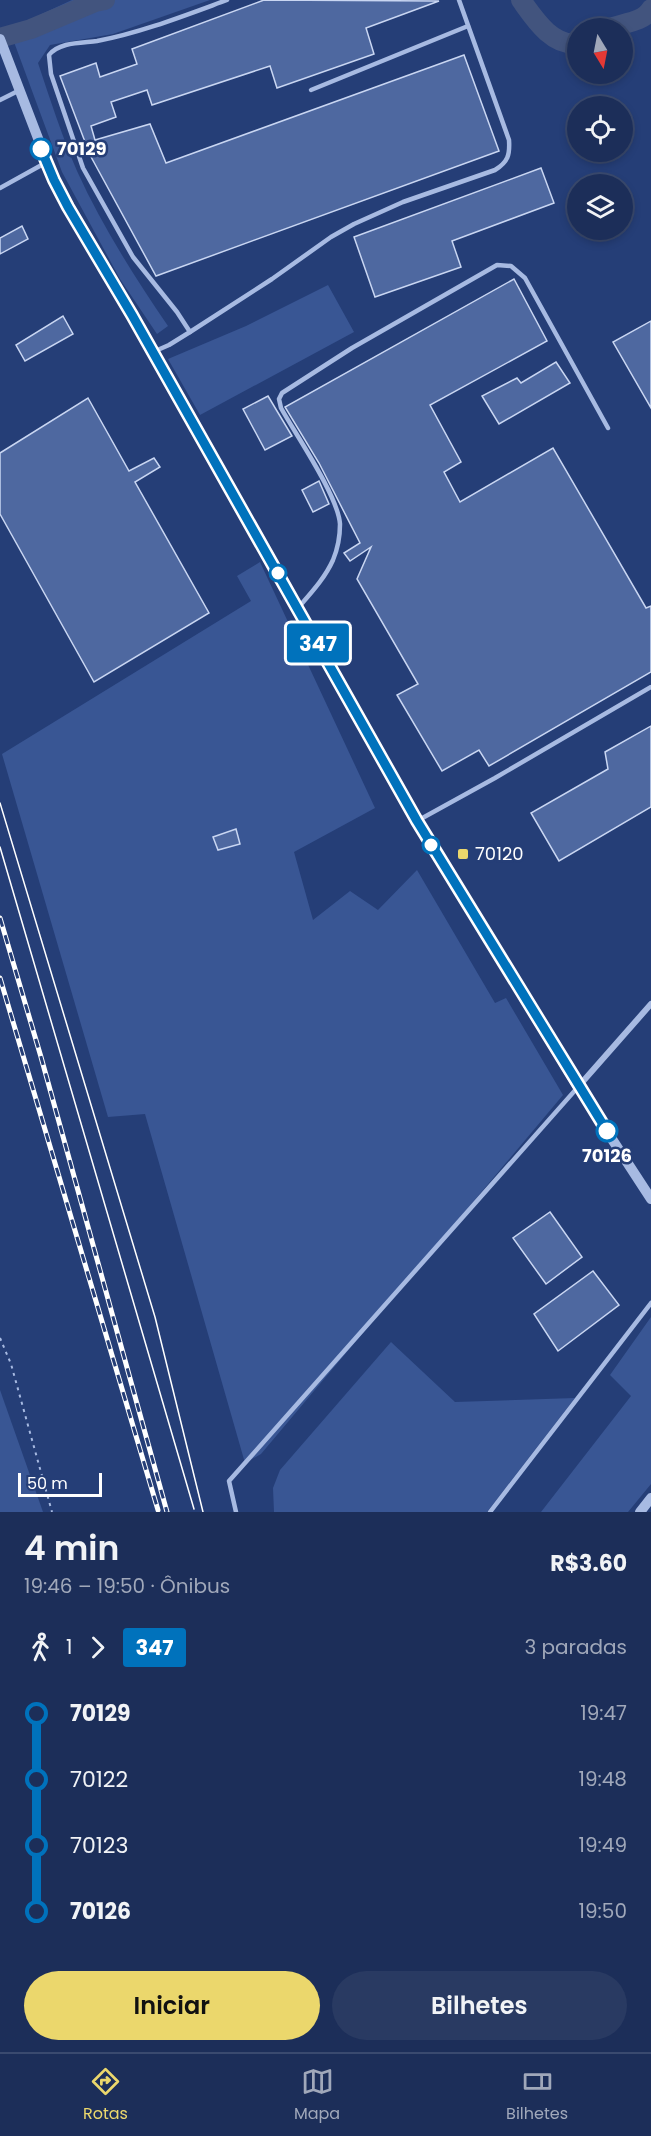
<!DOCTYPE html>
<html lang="pt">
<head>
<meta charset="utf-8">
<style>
	:root { --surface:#1c2e59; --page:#293a62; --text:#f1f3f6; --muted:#a0a8ba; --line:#3a4a6f; --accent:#ebd76c }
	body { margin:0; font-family:Poppins,sans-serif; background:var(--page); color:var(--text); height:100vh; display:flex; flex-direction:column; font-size:22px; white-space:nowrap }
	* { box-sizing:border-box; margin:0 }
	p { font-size:20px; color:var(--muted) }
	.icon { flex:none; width:33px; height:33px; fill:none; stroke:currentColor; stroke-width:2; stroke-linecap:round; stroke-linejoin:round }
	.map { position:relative; height:1512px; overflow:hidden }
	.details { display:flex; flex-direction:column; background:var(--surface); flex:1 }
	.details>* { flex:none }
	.badge { padding:0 12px; border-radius:4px; font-size:21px; line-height:39px }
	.needle { width:39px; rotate:170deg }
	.fabs { position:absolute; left:567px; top:18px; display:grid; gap:12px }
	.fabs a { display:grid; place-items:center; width:66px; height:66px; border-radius:50%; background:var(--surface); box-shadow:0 3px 9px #0003,0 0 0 2px var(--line); font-size:30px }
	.scale { position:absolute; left:18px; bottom:15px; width:84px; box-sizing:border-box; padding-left:6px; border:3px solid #fff; border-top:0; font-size:16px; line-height:21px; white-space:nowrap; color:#fff; -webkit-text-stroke:4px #253e77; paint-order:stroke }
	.map>.badge { position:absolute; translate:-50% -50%; box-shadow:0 0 0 3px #fff }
	.legs { display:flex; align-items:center; gap:9px; height:66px; padding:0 24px; font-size:20px }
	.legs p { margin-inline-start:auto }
	.head { display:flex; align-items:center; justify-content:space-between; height:102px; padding:0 24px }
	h1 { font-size:33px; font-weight:600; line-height:45px }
	.primary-button { display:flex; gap:12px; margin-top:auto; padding:12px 24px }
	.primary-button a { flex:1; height:69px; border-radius:36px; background:var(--accent); color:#111; font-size:24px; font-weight:600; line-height:69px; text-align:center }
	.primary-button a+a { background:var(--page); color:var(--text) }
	ul { padding:0 24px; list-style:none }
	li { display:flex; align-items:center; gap:21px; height:66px; font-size:22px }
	li i { display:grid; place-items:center; width:9px; height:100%; margin:0 8px; background:currentColor }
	li i::after { content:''; width:15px; height:15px; margin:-8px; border:4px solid; border-radius:50%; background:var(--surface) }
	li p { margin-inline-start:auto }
	li:first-child i { background:linear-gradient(#0000 50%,currentColor 0) }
	li:last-child i { background:linear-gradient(currentColor 50%,#0000 0) }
	.tabs { display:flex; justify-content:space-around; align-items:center; height:84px; border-top:2px solid var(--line); background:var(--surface); font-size:16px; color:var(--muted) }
	.tabs a { display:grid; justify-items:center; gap:3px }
	.tabs .active { color:var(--accent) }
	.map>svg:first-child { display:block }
</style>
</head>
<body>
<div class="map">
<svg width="651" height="1512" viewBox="0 0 651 1512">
	<rect width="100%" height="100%" fill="#253e77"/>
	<!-- green -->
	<g fill="#395694">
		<path d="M72 0H210L113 34 50 45 38 63C50 99 62 136 77 171 102 226 134 276 168 326L157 334 120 279 62 172 14 42 9 45 3 32Z"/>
		<polygon points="328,285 354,332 200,415 168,359 246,326"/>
		<polygon points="260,562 375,808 294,852 313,920 350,891 378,910 417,870 495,1003 506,998 563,1095 261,1454 245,1463 145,1114 108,1117 2,754 251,601 237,576"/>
		<polygon points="651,1317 651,1484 628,1512 541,1512 631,1396 610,1375"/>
		<polygon points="391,1342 455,1402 575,1398 487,1512 274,1512 273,1488 280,1470"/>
		<polygon points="0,1390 43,1512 0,1512"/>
	</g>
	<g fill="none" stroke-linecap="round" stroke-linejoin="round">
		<!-- river -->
		<g stroke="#42547e" stroke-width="20">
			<path d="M521 0C534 18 552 47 578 43"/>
			<path d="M610 28C623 23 644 22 651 9"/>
			<polyline points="0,38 31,29 95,2 105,0"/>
		</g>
	</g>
	<!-- building -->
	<g fill="#4e68a0" stroke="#c9d6f2" stroke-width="1.5">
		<polygon points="264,0 439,1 366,28 374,54 277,88 270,66 152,105 147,90 111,102 116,117 91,126 95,140 150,124 166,163 464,55 499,151 156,276 90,155 60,76 96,63 100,77 137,64 132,49"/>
		<polygon points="541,168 554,203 452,241 461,267 375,297 354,237"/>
		<polygon points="22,226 28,239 0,254 0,238"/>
		<polygon points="514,279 547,341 430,405 461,462 444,472 460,502 553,448 646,608 651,606 651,672 489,766 479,750 442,771 397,695 418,684 357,579 371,547 350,561 344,553 360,543 319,463 285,407"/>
		<polygon points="63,316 73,334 25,361 16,345"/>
		<polygon points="651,321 651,408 613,342"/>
		<polygon points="556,362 570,383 499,424 482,396 517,378 521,383"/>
		<polygon points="268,396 292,436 265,450 243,409"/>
		<polygon points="88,398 129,471 154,458 160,467 135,482 209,613 94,682 0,514 0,453"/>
		<polygon points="319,481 329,504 313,512 302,490"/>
		<polygon points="651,726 651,807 559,861 531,813 608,769 605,752"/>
		<polygon points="236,829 240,844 218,850 213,837"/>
		<polygon points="550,1212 582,1257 546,1284 513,1238"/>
		<polygon points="593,1271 619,1305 558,1351 534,1314"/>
	</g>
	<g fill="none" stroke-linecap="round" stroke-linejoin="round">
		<!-- path -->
		<polyline stroke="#a7bae2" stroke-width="2" stroke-dasharray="3 4.5" stroke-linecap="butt" points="0,1338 11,1364 52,1512"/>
		<!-- service -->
		<g stroke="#a7bae2" stroke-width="4.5">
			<path d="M227 0C186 15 140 33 97 41 81 43 59 42 49 55L51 74 83 168 133 257 177 312 190 332 272 279 331 237 354 224 403 202 495 170C508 162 510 155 509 140L459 0"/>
			<polyline points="311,90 468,26"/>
			<polyline points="0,100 20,90"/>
			<polyline points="0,188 47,162"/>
			<polyline points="153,352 169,345 190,332"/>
			<path d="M298 608C311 593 325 578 333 560 338 548 340 536 340 524 338 496 296 435 281 408L279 399 282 393 352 348 497 265 511 266 525 278 608 428"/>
			<polyline points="417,821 495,778 651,687"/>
			<polyline points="236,1512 229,1481 578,1087"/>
			<polyline points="490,1512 651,1303"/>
		</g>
		<!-- minor -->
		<polyline stroke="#a7bae2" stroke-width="6" points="578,1087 651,1004"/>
		<!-- tertiary -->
		<g stroke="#a7bae2" stroke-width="10">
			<polyline points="0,39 54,180 68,207 132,315 417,821 578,1087 651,1199"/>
			<polyline points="640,1512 651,1498"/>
		</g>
		<!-- tram -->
		<g stroke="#fff" stroke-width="1.5">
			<polyline points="0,803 155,1317 203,1512"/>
			<polyline points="0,847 194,1509"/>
		</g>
		<!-- rail casing -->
		<g stroke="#fff" stroke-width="5">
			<g id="rail">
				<polyline points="0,918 41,1057 167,1512"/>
				<polyline points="0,978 158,1510"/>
			</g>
		</g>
		<!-- rail -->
		<use href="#rail" stroke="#253e77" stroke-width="3" stroke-dasharray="9" stroke-linecap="butt"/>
	</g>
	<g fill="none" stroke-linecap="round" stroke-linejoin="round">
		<!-- line-1 casing -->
		<g stroke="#fff" stroke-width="14">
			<polyline id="line-1" points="41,149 54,180 68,207 132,315 417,821 607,1131"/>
		</g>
		<!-- line-1 -->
		<use href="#line-1" stroke="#0072bc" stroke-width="9"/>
	</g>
	<!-- markers -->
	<g fill="#fff" stroke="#0072bc" stroke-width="3">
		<circle cx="41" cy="149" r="10"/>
		<circle cx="278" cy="573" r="8"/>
		<circle cx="431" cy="845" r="8"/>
		<circle cx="607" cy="1131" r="10"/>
	</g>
	<rect fill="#ebd76c" stroke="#253e77" stroke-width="2" x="457" y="848" width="12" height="12" rx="3"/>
	<g text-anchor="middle" stroke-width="5" stroke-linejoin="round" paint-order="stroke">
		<!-- stop labels -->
		<g font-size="18" font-weight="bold" fill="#fff" stroke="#253e77" text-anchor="start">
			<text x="57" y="155">70129</text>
			<text x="607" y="1162" text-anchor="middle">70126</text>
		</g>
		<!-- poi labels -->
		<g font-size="18" fill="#fff" stroke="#253e77" text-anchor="start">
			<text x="475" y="860">70120</text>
		</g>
	</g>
</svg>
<div class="fabs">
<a><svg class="needle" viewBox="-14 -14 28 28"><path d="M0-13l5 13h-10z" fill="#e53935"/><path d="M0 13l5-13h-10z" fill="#a0a8ba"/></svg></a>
<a><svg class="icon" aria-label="locate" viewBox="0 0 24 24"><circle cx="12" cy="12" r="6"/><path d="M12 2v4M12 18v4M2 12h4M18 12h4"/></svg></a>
<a><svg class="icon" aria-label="layers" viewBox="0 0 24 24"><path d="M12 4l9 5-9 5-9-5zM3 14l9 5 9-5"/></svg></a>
</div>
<div class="scale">50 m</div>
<b class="badge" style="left:318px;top:643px;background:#0072bc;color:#fff">347</b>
</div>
<section class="details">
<div class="head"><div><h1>4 min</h1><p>19:46 – 19:50 · Ônibus</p></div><b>R$3.60</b></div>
<div class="legs"><svg class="icon" aria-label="walk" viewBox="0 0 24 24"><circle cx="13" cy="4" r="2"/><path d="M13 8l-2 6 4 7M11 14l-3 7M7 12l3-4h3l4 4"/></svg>1<svg class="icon" aria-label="forward" viewBox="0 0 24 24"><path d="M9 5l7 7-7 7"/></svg><b class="badge" style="background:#0072bc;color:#fff">347</b><p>3 paradas</p></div>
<ul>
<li><i style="color:#0072bc"></i><b>70129</b><p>19:47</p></li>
<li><i style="color:#0072bc"></i><span>70122</span><p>19:48</p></li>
<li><i style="color:#0072bc"></i><span>70123</span><p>19:49</p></li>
<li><i style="color:#0072bc"></i><b>70126</b><p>19:50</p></li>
</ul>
<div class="primary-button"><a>Iniciar</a><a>Bilhetes</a></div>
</section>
<nav class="tabs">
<a class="active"><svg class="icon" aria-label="directions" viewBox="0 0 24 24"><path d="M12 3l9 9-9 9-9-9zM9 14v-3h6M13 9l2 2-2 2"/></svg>Rotas</a>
<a><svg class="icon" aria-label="map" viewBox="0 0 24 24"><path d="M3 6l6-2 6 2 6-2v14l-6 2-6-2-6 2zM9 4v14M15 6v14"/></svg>Mapa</a>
<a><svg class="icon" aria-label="tickets" viewBox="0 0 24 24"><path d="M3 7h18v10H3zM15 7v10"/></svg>Bilhetes</a>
</nav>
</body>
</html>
